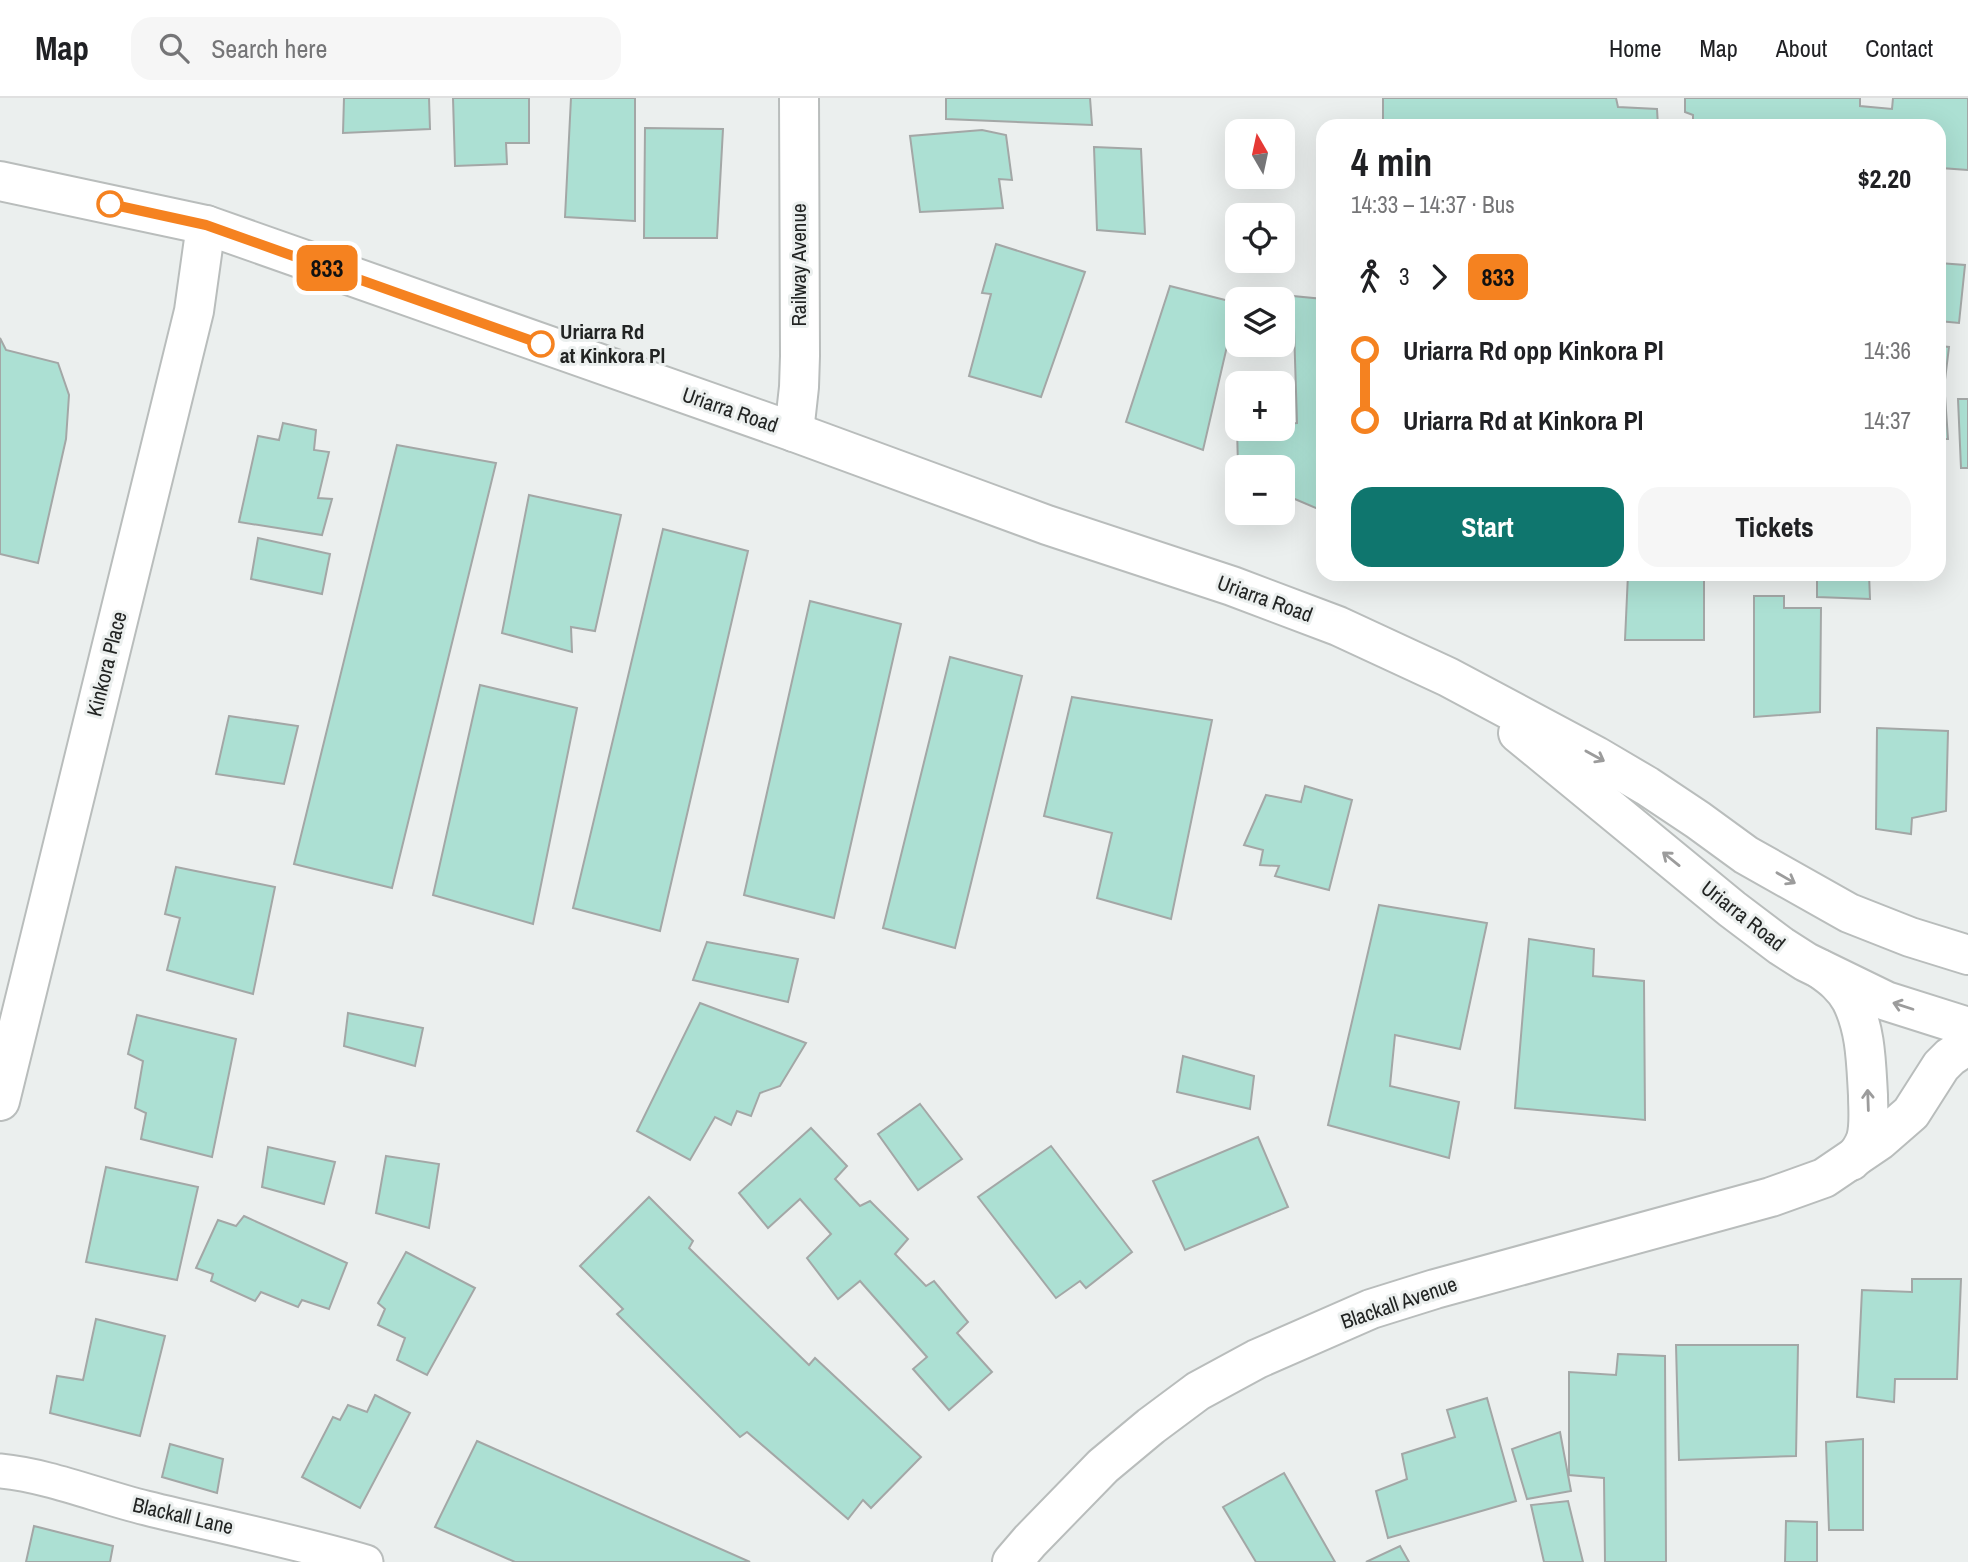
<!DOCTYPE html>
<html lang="en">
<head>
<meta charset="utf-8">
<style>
	:root { --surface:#fff; --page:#f6f6f6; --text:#202124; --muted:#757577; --line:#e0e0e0; --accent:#0f766e }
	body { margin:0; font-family:"Archivo Narrow",sans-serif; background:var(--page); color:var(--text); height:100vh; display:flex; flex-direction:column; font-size:26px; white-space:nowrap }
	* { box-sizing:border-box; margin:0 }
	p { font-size:23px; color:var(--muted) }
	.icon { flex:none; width:38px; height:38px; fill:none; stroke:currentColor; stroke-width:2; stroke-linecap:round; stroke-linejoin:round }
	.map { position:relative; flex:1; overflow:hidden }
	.panel { position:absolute; left:1316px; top:21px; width:630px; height:462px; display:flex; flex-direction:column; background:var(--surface); border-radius:21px; box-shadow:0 7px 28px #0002 }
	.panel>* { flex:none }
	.badge { padding:0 14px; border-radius:10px; font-size:24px; line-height:46px }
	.needle { width:46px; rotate:351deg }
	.fabs { position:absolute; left:1225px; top:21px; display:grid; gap:14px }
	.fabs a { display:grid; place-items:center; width:70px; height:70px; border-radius:14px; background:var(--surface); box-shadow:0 7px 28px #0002; font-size:35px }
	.map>.badge { position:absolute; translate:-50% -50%; box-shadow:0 0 0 4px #fff }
	.legs { display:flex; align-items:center; gap:10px; height:77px; padding:0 35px; font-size:23px }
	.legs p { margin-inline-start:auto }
	.head { display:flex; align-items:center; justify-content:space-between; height:119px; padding:0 35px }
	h1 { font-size:38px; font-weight:800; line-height:52px }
	.primary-button { display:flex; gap:14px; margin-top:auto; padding:14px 35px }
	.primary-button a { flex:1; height:80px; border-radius:21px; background:var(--accent); color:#fff; font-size:28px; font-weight:800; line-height:80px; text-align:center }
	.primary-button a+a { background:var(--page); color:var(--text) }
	ul { padding:0 35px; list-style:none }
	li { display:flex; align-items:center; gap:24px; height:70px; font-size:26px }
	li i { display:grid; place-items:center; width:10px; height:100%; margin:0 9px; background:currentColor }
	li i::after { content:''; width:18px; height:18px; margin:-9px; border:5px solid; border-radius:50%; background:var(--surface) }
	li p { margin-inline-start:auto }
	li:first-child i { background:linear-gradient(#0000 50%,currentColor 0) }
	li:last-child i { background:linear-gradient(currentColor 50%,#0000 0) }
	header { display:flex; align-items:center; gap:42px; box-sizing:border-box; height:98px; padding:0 35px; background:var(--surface); border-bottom:2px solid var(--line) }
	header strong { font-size:33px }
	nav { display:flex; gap:38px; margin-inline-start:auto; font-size:24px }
	.search { width:490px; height:63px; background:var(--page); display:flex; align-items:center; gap:18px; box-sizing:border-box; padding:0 24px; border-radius:21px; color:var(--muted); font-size:26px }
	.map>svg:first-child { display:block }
</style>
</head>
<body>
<header>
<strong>Map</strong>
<div class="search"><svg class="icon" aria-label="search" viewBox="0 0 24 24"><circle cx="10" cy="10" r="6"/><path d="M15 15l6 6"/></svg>Search here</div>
<nav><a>Home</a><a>Map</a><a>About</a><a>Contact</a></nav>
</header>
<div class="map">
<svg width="1968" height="1464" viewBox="0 0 1968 1464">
	<rect width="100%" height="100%" fill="#ebefee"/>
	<!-- building -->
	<g fill="#ace0d3" stroke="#a3a7a6" stroke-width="2">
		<polygon points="344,0 429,0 430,31 343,35"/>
		<polygon points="453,0 529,0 529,45 506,45 507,66 455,68"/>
		<polygon points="571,0 635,0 635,123 565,119"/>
		<polygon points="946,0 1090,0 1092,27 946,21"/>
		<polygon points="1383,0 1616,0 1618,9 1657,11 1658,28 1383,28"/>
		<polygon points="1685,0 1860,0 1860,8 1892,11 1893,0 1968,0 1968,72 1941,70 1943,58 1939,58 1939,28 1693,28 1693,17 1685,14"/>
		<polygon points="645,30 723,31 717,140 644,140"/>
		<polygon points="982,32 1006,37 1012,82 999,81 1003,110 920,114 910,38"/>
		<polygon points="1094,49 1141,51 1145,136 1097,132"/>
		<polygon points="996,146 1085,174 1041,299 969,278 991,196 982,195"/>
		<polygon points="1939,165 1965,167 1959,225 1939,223"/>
		<polygon points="1170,188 1237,205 1203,352 1126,324"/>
		<polygon points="1293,198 1323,201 1323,413 1283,396 1283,369 1238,369 1237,329 1237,331 1283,331 1283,326 1297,325"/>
		<polygon points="0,240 6,252 58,265 69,297 66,341 38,465 0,456"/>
		<polygon points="1939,248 1949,249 1944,290 1939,290"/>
		<polygon points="1939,298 1945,298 1948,341 1939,341"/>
		<polygon points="1958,301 1968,301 1968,370 1961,370"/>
		<polygon points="283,325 316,332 314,352 329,354 318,400 332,401 322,437 239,424 258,338 279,342"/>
		<polygon points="397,347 496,365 392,790 294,766"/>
		<polygon points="529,397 621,417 595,533 571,529 572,554 502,535"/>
		<polygon points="663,431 748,453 660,833 573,810"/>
		<polygon points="258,440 330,456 322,496 251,481"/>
		<polygon points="1628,476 1704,476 1704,542 1625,542"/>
		<polygon points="1817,476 1869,476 1870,501 1817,499"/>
		<polygon points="1754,498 1784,498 1784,510 1821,510 1820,614 1754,619"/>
		<polygon points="810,503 901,526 834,820 744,797"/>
		<polygon points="950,559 1022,578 955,850 883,830"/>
		<polygon points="480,587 577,610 533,826 433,797"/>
		<polygon points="1072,599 1212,622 1171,821 1097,800 1112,735 1044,718"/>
		<polygon points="229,618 298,628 284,686 216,676"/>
		<polygon points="1877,630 1948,633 1946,713 1912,720 1911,736 1876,731"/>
		<polygon points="1305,688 1352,702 1329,792 1275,778 1279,768 1260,767 1263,752 1244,747 1266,697 1301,704"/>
		<polygon points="176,769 275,789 253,896 167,872 180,820 165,816"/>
		<polygon points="1379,807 1487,825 1460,951 1395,937 1390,988 1459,1004 1449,1060 1328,1027"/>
		<polygon points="1529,841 1594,851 1593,878 1644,883 1645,1022 1515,1010"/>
		<polygon points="707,844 798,861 788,904 693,882"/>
		<polygon points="700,905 806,945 780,988 760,995 751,1018 737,1013 731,1027 715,1019 690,1062 637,1033"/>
		<polygon points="348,915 423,930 415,968 344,948"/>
		<polygon points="137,917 236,941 212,1059 141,1041 146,1015 135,1010 143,963 128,956"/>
		<polygon points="1183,958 1254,978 1250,1011 1177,994"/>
		<polygon points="920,1006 962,1061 918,1092 878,1036"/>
		<polygon points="811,1030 847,1068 835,1081 860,1108 870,1103 908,1141 895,1156 926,1188 934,1183 968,1224 957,1235 992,1274 949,1312 913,1271 927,1259 860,1183 838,1201 807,1160 831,1136 800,1101 768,1130 739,1095"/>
		<polygon points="1258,1039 1288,1109 1185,1152 1153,1083"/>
		<polygon points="1051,1048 1132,1154 1086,1190 1080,1183 1056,1200 978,1099"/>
		<polygon points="268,1049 335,1064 324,1106 262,1089"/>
		<polygon points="386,1058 439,1066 429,1130 376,1115"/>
		<polygon points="106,1069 198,1089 177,1182 86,1164"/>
		<polygon points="649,1099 693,1143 689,1150 809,1267 815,1260 921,1359 871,1410 863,1402 848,1421 747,1334 740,1339 617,1216 623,1211 580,1168"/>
		<polygon points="244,1118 347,1165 329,1211 302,1202 298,1209 261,1194 255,1203 211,1183 213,1176 196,1170 218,1122 236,1128"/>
		<polygon points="406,1154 475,1190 427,1277 397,1262 405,1240 378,1227 385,1211 378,1205"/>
		<polygon points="1912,1181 1961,1181 1957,1281 1895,1281 1894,1304 1857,1299 1862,1192 1912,1194"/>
		<polygon points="96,1221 165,1238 140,1338 50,1315 57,1278 83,1282"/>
		<polygon points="1676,1247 1798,1247 1796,1358 1679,1362"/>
		<polygon points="1618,1256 1665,1258 1666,1464 1605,1464 1604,1380 1569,1377 1569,1274 1616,1277"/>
		<polygon points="375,1297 410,1315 360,1410 302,1379 333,1319 340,1322 348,1307 367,1314"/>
		<polygon points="1487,1300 1516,1403 1388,1440 1376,1393 1407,1381 1402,1356 1455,1339 1447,1312"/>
		<polygon points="1560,1334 1571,1393 1527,1401 1512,1351"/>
		<polygon points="1863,1341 1863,1432 1829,1432 1826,1344"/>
		<polygon points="477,1343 750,1464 515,1464 435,1429"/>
		<polygon points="170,1346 223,1361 217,1395 162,1379"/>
		<polygon points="1284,1375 1335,1464 1256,1464 1223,1409"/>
		<polygon points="1568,1403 1583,1464 1544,1464 1531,1407"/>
		<polygon points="1786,1423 1817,1424 1817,1464 1785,1464"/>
		<polygon points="34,1428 113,1448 110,1464 26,1464"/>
		<polygon points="1400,1448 1409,1464 1366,1464"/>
	</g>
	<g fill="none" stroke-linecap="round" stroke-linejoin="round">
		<!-- lane casing -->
		<g stroke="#b9bdbc" stroke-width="37">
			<path id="lane" d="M0 1373C50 1378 97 1398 146 1410 219 1428 293 1443 366 1464"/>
		</g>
		<!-- street casing -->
		<g stroke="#b9bdbc" stroke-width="42">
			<g id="street">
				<polyline points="794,334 799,289 800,258 799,0"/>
				<path d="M1820 871C1833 880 1843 888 1851 902 1866 932 1866 964 1868 997 1868 1011 1870 1027 1866 1041 1863 1049 1858 1057 1851 1063"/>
				<polyline points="0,1003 194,213 206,127"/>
				<polyline points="1012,1464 1030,1443 1103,1368 1151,1328 1198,1293 1257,1261 1371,1211 1435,1191 1771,1099 1824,1080 1880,1042 1911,1015 1941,968 1950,959 1968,947"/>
			</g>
		</g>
		<!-- secondary casing -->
		<g stroke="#b9bdbc" stroke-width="42">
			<g id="secondary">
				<polyline points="0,83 206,127 794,334 1047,427 1232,488 1338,528 1448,579 1596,658 1647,688 1698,722 1746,757 1849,815 1910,839 1968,857"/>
				<polyline points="1518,635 1732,811 1781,848 1806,864 1886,903 1968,929"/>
			</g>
		</g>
		<!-- lane -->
		<use href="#lane" stroke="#fff" stroke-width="33"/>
		<!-- street -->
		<use href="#street" stroke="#fff" stroke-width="38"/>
		<!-- secondary -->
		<use href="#secondary" stroke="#fff" stroke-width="38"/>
	</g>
	<!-- one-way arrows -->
	<defs><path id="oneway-shaft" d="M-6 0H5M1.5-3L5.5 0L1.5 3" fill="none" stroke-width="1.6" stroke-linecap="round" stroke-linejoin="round" transform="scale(1.75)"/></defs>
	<g stroke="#9c9c9c">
		<use href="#oneway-shaft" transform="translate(1595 658) rotate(29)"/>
		<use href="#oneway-shaft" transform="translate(1671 761) rotate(-141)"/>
		<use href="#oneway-shaft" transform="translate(1786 780) rotate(30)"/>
		<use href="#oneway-shaft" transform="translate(1903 908) rotate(-162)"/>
		<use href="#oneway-shaft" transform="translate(1868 1002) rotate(-92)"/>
	</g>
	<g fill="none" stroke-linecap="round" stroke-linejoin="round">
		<!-- line-1 casing -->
		<g stroke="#fff" stroke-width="16">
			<polyline id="line-1" points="110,106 206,127 541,246"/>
		</g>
		<!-- line-1 -->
		<use href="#line-1" stroke="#f58220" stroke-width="10"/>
	</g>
	<!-- markers -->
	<g fill="#fff" stroke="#f58220" stroke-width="3.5">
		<circle cx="110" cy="106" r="12"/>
		<circle cx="541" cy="246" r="12"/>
	</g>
	<g text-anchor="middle" stroke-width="6" stroke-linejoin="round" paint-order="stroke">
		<!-- street labels -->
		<g font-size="21" fill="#222423" stroke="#ebefee">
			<text transform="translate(799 167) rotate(-90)" y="7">Railway Avenue</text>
			<text transform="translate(730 312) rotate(19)" y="7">Uriarra Road</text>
			<text transform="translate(1265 501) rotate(20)" y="7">Uriarra Road</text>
			<text transform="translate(107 566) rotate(-76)" y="7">Kinkora Place</text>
			<text transform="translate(1743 818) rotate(38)" y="7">Uriarra Road</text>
			<text transform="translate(1399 1205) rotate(-19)" y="7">Blackall Avenue</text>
			<text transform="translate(183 1418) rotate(13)" y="7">Blackall Lane</text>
		</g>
		<!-- stop labels -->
		<g font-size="21" font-weight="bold" fill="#222423" stroke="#ebefee" text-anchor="start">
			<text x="560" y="241">Uriarra Rd<tspan x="560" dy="24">at Kinkora Pl</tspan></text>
		</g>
	</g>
</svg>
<div class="fabs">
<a><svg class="needle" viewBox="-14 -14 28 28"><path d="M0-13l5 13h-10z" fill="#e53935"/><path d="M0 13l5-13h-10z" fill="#757577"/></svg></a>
<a><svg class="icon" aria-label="locate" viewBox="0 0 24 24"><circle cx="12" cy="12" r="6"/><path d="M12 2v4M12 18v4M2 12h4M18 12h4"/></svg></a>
<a><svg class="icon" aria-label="layers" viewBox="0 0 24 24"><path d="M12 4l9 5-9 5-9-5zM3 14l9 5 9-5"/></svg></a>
<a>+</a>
<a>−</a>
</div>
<b class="badge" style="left:327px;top:170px;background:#f58220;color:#111">833</b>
<section class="panel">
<div class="head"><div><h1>4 min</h1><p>14:33 – 14:37 · Bus</p></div><b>$2.20</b></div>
<div class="legs"><svg class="icon" aria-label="walk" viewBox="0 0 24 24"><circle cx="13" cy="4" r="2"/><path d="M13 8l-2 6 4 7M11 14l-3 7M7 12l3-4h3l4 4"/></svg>3<svg class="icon" aria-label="forward" viewBox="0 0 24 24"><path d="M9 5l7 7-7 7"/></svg><b class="badge" style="background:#f58220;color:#111">833</b></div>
<ul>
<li><i style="color:#f58220"></i><b>Uriarra Rd opp Kinkora Pl</b><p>14:36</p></li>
<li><i style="color:#f58220"></i><b>Uriarra Rd at Kinkora Pl</b><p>14:37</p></li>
</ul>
<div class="primary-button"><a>Start</a><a>Tickets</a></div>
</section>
</div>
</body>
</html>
